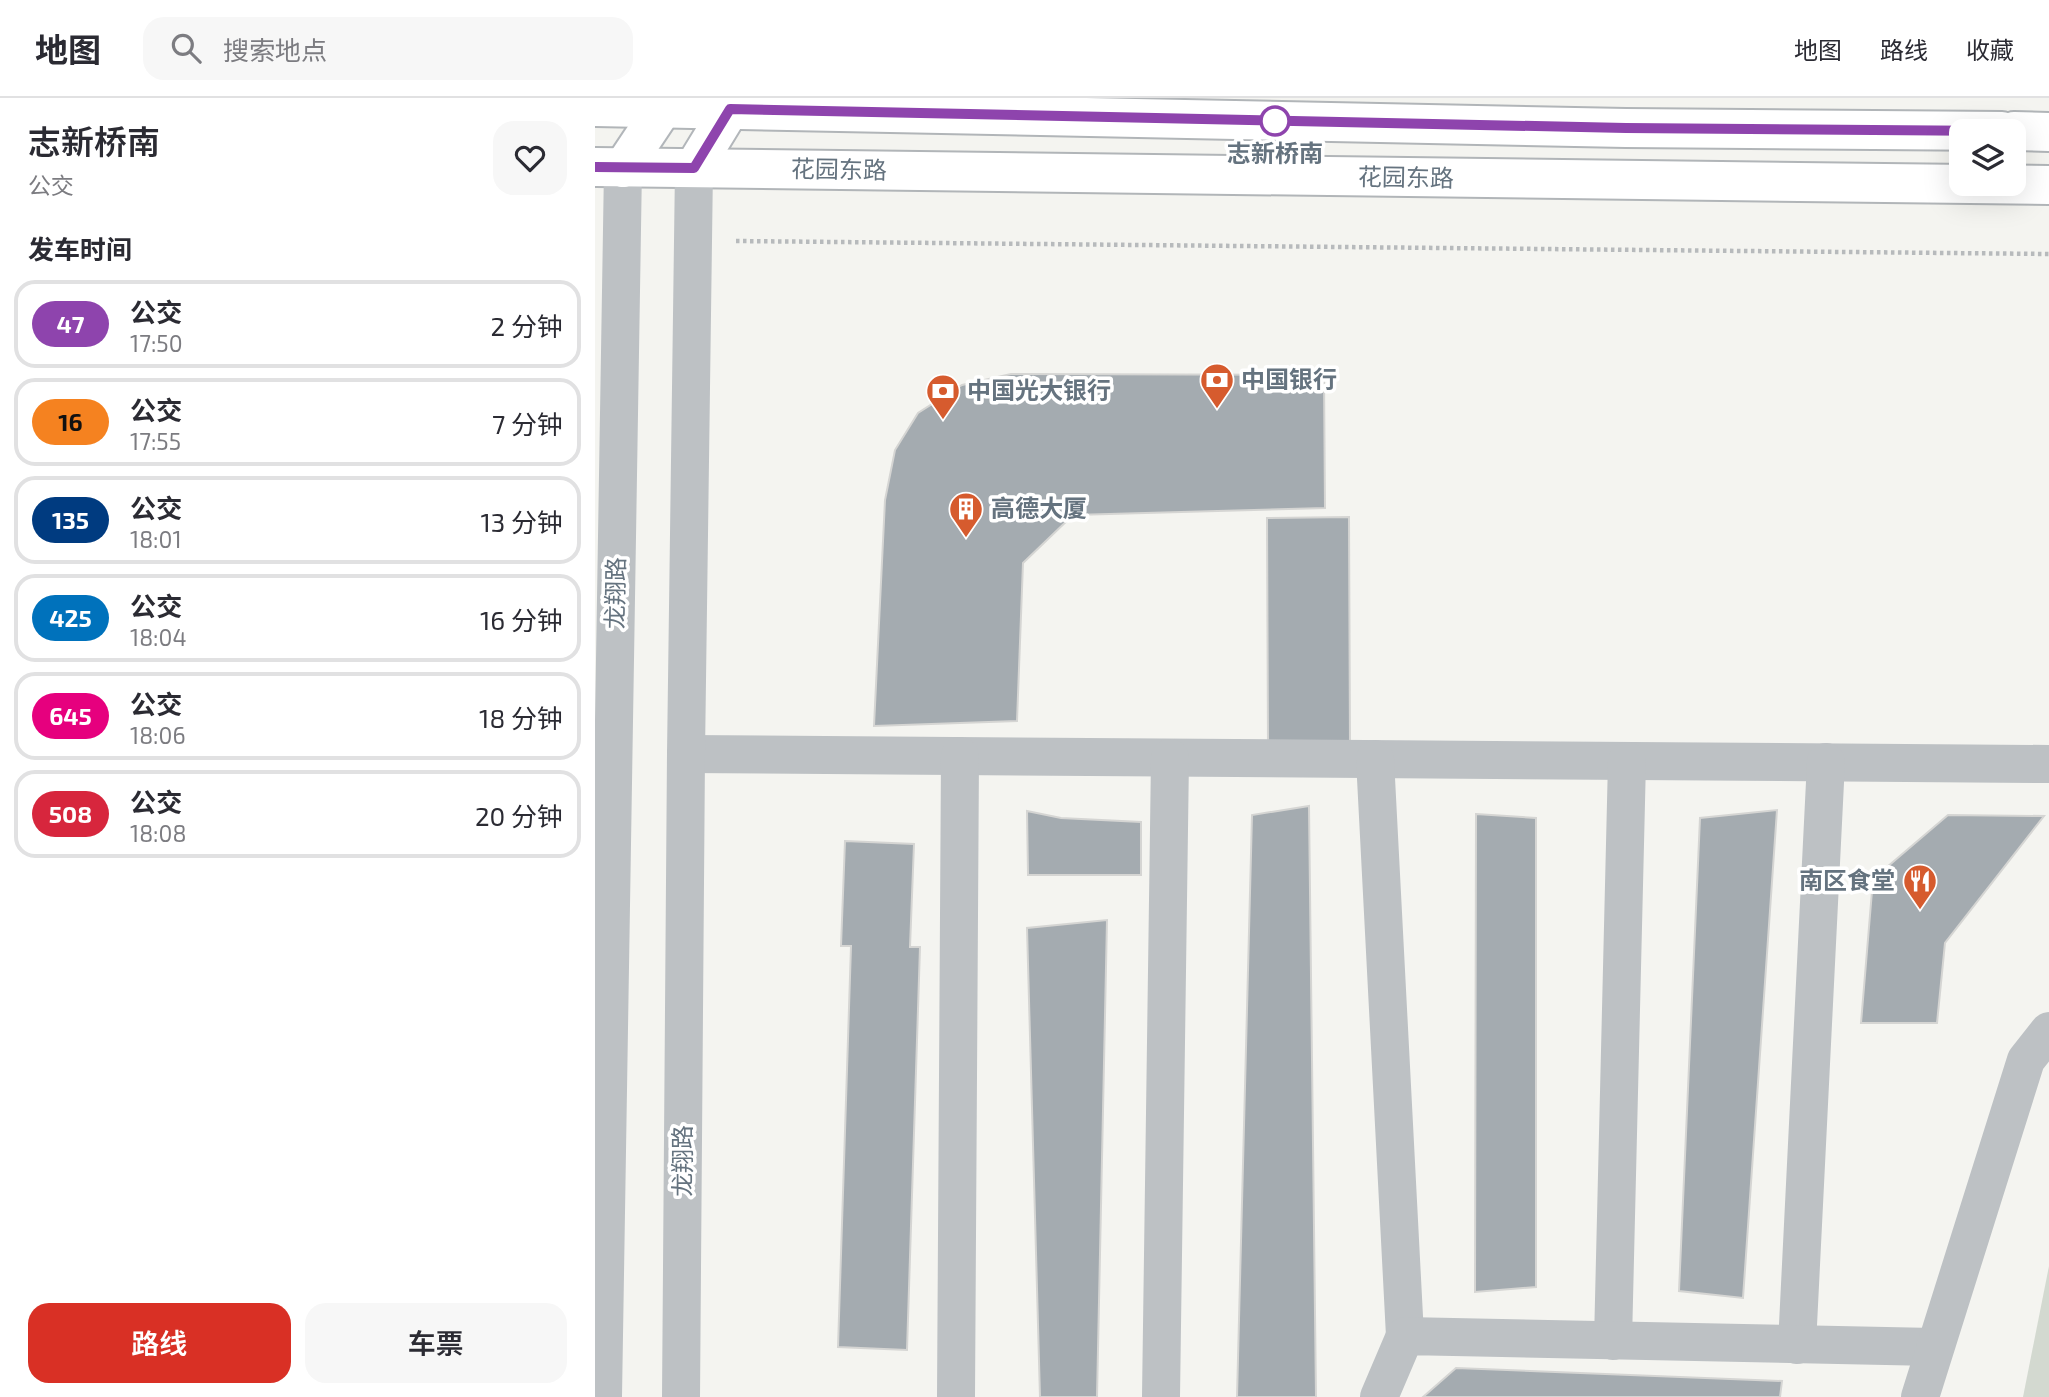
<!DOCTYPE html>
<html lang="zh">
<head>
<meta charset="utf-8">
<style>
	:root { --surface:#fff; --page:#f7f7f7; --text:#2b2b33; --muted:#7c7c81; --line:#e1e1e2; --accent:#d93025 }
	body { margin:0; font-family:"Exo 2","Noto Sans SC",sans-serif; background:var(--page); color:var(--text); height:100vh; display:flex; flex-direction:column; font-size:26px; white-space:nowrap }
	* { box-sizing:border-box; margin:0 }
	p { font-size:23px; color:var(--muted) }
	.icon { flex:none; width:38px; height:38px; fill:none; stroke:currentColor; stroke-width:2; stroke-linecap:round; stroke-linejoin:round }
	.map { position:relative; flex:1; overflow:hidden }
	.details { display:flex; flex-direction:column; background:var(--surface); width:595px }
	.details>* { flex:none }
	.badge { padding:0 14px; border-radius:23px; font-size:24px; line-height:46px }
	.tools { position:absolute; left:1354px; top:21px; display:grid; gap:14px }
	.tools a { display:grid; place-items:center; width:77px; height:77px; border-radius:14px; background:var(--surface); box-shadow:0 7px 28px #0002; font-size:35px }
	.map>.badge { position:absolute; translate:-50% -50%; box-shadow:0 0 0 4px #fff }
	h2 { padding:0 28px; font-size:26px; line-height:63px }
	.round { display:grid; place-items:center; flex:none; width:74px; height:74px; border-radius:21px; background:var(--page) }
	.headline { display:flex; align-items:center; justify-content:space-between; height:119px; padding:0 28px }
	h1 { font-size:33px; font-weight:600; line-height:52px }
	.cta { display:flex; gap:14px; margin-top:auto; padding:14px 28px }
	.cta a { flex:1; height:80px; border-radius:21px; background:var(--accent); color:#fff; font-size:28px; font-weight:600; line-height:80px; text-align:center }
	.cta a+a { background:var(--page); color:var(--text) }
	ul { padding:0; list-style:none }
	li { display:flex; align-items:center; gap:21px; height:88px; margin:0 14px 10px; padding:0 14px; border:4px solid var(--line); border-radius:21px }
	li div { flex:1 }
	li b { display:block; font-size:26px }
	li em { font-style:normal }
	li .badge { min-width:77px; font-weight:700; text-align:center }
	header { display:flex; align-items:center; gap:42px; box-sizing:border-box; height:98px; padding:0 35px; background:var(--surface); border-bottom:2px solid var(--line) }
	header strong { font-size:33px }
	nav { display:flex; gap:38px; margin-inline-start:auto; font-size:24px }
	.search { width:490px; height:63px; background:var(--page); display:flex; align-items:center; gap:18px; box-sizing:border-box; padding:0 24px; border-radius:21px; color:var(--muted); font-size:26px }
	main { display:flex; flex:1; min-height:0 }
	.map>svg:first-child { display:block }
</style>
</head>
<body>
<header>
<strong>地图</strong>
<div class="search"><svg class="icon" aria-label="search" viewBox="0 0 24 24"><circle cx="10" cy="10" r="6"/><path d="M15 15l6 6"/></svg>搜索地点</div>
<nav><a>地图</a><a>路线</a><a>收藏</a></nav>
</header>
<main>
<section class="details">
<div class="headline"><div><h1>志新桥南</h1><p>公交</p></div><a class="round"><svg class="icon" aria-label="heart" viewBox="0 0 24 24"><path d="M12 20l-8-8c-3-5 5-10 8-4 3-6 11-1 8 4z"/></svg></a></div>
<h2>发车时间</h2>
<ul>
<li><span class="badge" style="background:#8e44ad;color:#fff">47</span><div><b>公交</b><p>17:50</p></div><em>2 分钟</em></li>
<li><span class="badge" style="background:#f58220;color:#111">16</span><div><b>公交</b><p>17:55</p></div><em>7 分钟</em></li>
<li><span class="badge" style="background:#003b80;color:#fff">135</span><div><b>公交</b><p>18:01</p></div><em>13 分钟</em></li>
<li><span class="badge" style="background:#0072bc;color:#fff">425</span><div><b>公交</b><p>18:04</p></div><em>16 分钟</em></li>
<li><span class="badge" style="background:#e6007e;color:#fff">645</span><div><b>公交</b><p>18:06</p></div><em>18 分钟</em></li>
<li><span class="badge" style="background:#d7263d;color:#fff">508</span><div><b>公交</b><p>18:08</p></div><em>20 分钟</em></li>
</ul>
<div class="cta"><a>路线</a><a>车票</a></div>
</section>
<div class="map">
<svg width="1454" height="1299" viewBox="0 0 1454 1299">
	<rect width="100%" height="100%" fill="#f4f4f0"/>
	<!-- green -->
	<polygon fill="#d3d9d0" points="1454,1168 1454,1299 1428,1299"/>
	<!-- building -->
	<g fill="#a4abb0" stroke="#d5d5d3" stroke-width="2">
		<polygon points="416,276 729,277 730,410 478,417 428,465 422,623 279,628 290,402 300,352 323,315 367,287"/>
		<polygon points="754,419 755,649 673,649 672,420"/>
		<polygon points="714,708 721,1299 642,1299 657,717"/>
		<polygon points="1182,712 1148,1200 1084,1193 1105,720"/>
		<polygon points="432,713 466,720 546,724 546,777 433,777"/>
		<polygon points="881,716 941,720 941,1189 880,1194"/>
		<polygon points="1353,717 1449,718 1350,845 1342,925 1266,925 1278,781"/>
		<polygon points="250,743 319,746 315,849 325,849 312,1252 243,1249 256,848 246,848"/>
		<polygon points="512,822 502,1299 445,1299 432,830"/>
		<polygon points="861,1270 1187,1283 1185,1299 828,1299"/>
	</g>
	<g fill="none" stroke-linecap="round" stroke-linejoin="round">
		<!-- secondary casing -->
		<g stroke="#b2b6ba" stroke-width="42">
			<g id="secondary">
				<polyline points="28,70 68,10"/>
				<polyline points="99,70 135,11"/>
			</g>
		</g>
		<!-- primary casing -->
		<g stroke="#b1b5b8" stroke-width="42">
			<g id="primary">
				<polyline points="0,9 1031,30 1407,33"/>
				<polyline points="1419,33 1454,34"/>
				<polyline points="0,69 1454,87"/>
			</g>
		</g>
		<!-- path -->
		<polyline stroke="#b7babc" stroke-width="4.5" stroke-dasharray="3.5 3.5" stroke-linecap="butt" points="141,143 1454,156"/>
		<!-- minor -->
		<g stroke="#bdc1c4" stroke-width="38">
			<polyline points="91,656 1454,666"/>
			<polyline points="780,661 810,1238"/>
			<polyline points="1018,1243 1032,663"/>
			<polyline points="1202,1247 1231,664"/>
			<polyline points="361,1299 365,658"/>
			<polyline points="566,1299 575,660"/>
			<polyline points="784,1299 810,1238 1339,1249"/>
			<polyline points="1325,1299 1431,962 1454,933"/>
		</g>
		<!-- tertiary -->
		<g stroke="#bdc1c4" stroke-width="38">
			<polyline points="8,1299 28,70"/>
			<polyline points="86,1299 91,656 99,70"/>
		</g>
		<!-- secondary -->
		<use href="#secondary" stroke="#fff" stroke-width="38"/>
		<!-- primary -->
		<use href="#primary" stroke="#fff" stroke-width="38"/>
	</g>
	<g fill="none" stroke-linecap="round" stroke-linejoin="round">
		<!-- line casing -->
		<g stroke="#fff" stroke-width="16">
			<polyline id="line" points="0,69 99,70 135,11 1031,30 1405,33"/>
		</g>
		<!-- line -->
		<use href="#line" stroke="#8e44ad" stroke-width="10"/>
	</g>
	<!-- icons -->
	<defs>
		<g id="bank-pin" transform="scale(1.75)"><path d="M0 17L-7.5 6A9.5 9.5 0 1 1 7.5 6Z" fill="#d65b2e" stroke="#fff"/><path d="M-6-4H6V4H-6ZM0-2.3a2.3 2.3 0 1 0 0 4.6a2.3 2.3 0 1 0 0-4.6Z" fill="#fff"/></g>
		<g id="building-pin" transform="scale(1.75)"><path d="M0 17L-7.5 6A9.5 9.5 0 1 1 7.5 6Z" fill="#d65b2e" stroke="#fff"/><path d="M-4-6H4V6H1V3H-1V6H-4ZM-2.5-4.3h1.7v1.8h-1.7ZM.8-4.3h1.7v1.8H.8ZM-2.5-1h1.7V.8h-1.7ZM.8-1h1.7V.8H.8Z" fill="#fff"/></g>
		<g id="restaurant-pin" transform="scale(1.75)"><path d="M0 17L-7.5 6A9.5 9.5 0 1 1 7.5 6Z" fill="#d65b2e" stroke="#fff"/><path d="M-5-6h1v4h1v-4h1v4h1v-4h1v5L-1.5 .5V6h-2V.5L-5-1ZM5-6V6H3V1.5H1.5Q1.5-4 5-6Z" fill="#fff"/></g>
	</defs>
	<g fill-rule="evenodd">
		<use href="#bank-pin" x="622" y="282"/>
		<use href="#bank-pin" x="348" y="293"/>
		<use href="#building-pin" x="371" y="411"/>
		<use href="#restaurant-pin" x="1325" y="783"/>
	</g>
	<!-- markers -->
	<circle fill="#fff" stroke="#8e44ad" stroke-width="3.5" cx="680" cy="23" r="14"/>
	<g text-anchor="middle" stroke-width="7" stroke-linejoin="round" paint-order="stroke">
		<!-- stop labels -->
		<g font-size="24" font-weight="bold" fill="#65737f" stroke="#fff">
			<text x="680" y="64">志新桥南</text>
		</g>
		<!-- street labels -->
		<g font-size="24" fill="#65737f" stroke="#fff">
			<text transform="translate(244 72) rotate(1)" y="8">花园东路</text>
			<text transform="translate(811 80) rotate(1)" y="8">花园东路</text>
			<text transform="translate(21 495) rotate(-89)" y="8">龙翔路</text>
			<text transform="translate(88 1063) rotate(-90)" y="8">龙翔路</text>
		</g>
		<!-- poi labels -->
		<g font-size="24" font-weight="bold" fill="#65737f" stroke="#fff" text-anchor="start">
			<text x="646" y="290">中国银行</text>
			<text x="372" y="301">中国光大银行</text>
			<text x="396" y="419">高德大厦</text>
			<text x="1300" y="791" text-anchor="end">南区食堂</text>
		</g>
	</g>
</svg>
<div class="tools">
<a><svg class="icon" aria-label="layers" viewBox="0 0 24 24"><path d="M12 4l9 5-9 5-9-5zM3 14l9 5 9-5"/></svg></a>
</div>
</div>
</main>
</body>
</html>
